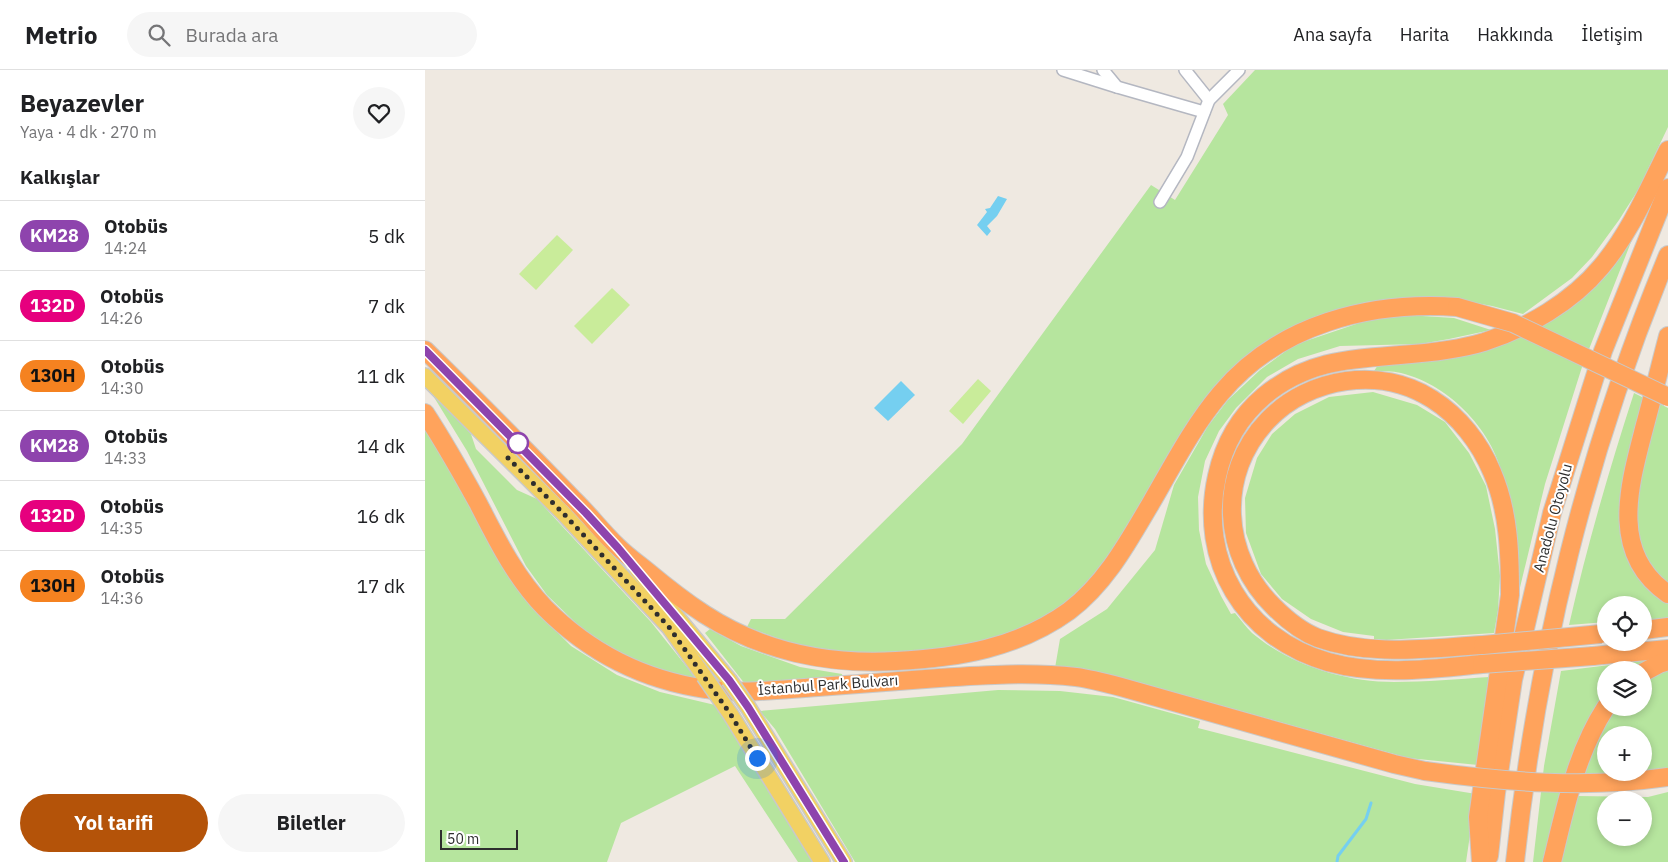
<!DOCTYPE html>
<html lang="tr">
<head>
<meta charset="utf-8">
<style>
	:root { --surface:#fff; --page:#f6f6f6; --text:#202124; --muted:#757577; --line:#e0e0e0; --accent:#b45309 }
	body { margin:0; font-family:"IBM Plex Sans",sans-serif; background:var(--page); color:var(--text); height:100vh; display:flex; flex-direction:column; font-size:19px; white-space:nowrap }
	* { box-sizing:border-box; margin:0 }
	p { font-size:16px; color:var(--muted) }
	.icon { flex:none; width:28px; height:28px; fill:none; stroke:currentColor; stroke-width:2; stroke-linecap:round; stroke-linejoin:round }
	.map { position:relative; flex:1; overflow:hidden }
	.panel { display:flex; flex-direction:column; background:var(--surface); width:425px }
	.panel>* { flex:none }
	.badge { padding:0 10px; border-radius:16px; font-size:18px; line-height:32px }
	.fabs { position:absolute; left:1172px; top:526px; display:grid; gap:10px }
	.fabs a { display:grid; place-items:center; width:55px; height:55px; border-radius:50%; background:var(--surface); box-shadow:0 2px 8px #0003; font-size:25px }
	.scale { position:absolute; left:15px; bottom:12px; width:78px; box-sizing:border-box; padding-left:5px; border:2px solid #2e2e2e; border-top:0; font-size:14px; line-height:18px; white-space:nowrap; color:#2e2e2e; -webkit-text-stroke:4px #fff; paint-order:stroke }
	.you { position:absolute; width:25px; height:25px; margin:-12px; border:4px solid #fff; border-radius:50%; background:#1a73e8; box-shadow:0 0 0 8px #1a73e833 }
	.map>.badge { position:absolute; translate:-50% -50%; box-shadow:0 0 0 2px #fff }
	h2 { padding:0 20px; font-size:19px; line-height:45px }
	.round { display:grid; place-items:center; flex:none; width:52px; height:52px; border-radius:26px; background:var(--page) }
	.headline { display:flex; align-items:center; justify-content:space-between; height:85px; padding:0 20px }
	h1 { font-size:24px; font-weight:800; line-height:38px }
	.cta { display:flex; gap:10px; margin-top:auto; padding:10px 20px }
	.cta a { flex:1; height:58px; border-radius:30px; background:var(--accent); color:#fff; font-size:20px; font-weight:800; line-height:58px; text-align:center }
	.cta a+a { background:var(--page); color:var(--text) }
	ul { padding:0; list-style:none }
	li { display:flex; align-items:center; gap:15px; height:70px; padding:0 20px; border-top:1px solid var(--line) }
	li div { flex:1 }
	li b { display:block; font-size:19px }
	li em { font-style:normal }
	li .badge { min-width:55px; font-weight:700; text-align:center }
	header { display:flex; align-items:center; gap:30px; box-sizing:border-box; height:70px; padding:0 25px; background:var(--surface); border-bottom:1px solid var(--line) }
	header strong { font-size:24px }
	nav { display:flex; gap:28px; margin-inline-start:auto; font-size:18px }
	.search { width:350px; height:45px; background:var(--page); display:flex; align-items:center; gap:12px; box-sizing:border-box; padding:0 18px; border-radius:28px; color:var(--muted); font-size:19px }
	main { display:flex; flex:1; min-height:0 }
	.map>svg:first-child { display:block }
</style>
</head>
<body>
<header>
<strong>Metrio</strong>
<div class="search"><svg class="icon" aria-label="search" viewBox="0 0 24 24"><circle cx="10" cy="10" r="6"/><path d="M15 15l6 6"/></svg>Burada ara</div>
<nav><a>Ana sayfa</a><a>Harita</a><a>Hakkında</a><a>İletişim</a></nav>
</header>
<main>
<section class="panel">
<div class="headline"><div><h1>Beyazevler</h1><p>Yaya · 4 dk · 270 m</p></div><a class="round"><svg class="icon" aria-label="heart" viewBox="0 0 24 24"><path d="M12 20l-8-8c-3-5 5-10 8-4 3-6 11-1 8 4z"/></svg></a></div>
<h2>Kalkışlar</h2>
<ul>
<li><span class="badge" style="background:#8e44ad;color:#fff">KM28</span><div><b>Otobüs</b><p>14:24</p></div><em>5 dk</em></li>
<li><span class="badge" style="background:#e6007e;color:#fff">132D</span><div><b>Otobüs</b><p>14:26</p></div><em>7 dk</em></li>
<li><span class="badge" style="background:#f58220;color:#111">130H</span><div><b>Otobüs</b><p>14:30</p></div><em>11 dk</em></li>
<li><span class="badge" style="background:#8e44ad;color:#fff">KM28</span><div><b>Otobüs</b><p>14:33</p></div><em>14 dk</em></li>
<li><span class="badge" style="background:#e6007e;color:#fff">132D</span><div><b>Otobüs</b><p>14:35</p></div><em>16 dk</em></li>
<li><span class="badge" style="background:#f58220;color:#111">130H</span><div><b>Otobüs</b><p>14:36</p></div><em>17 dk</em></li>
</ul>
<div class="cta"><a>Yol tarifi</a><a>Biletler</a></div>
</section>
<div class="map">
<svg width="1243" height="792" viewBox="0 0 1243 792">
	<rect width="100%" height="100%" fill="#efe9e1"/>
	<!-- green -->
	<g fill="#b6e59e" fill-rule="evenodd">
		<polygon points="830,0 1243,0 1243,57 1213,120 1194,150 1167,187 1147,208 1098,244 1067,236 1030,229 992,227 941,232 889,247 850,269 835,280 655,524 603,559 518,582 418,586 368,574 322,557 326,549 360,549 537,374 726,115 750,130 803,45 798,34"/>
		<path d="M1208 167 1157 297 1120 414 1091 534C1088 506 1086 478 1083 450 1082 437 1081 424 1079 412 1070 362 1025 315 976 303 967 301 958 301 949 301L953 295C1042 290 1115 274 1179 208 1190 197 1199 181 1208 167Z"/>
		<path d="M981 245 1029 248 1066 260 1024 269 995 274 915 276 873 289 842 307 811 338 794 361 780 391 773 427 774 460 781 494 796 526 806 544 810 543C815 549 821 557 827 563 865 595 920 612 969 612 1001 612 1033 609 1064 607L1053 695 983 688 766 627 691 608 630 598 635 569 682 539 730 480 749 415 783 356 803 330 835 300 869 275 940 251Z"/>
		<polygon points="4,319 46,364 51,379 92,420 112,429 226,552 273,611 236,602 200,586 159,561 122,525 101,496 42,381"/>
		<polygon points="948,322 992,335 1020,352 1044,383 1061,416 1070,459 1075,506 1073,540 1069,563 961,570 949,569 949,566 918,562 886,549 857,529 836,504 821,463 820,428 832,388 847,364 870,344 904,327"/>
		<path d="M1209 323 1221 329 1201 407 1215 506 1231 525 1243 532V548L1219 550V535H1181V552L1144 555C1162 476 1184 400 1209 323Z"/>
		<polygon points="1233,333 1243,338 1243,516 1218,492 1208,436"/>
		<polygon points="0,353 40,423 83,506 111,541 146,576 192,605 235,622 290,635 389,792 373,792 310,696 196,753 182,792 0,792"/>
		<polygon points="285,559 316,576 375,597 417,604 418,611 320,614 280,563"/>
		<polygon points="1233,589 1213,600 1181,600 1181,628 1122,792 1108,792 1119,696 1136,601"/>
		<path d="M1243 599V700L1191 705H1158L1165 681 1189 638H1219V611L1228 605ZM1181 665H1219V702H1181Z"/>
		<polygon points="573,620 635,621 688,627 775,651 773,658 990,714 1051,724 1041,792 430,792 350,659 335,641"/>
		<path d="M1243 722V792H1136L1153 726 1223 727ZM1181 730H1219V768H1181Z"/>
	</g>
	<!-- pitch -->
	<g fill="#c9ec9a">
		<polygon points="132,165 148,180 111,220 94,204"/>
		<polygon points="187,218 205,235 167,274 149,256"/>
		<polygon points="553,309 566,321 538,354 524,341"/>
	</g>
	<!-- water -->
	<g fill="#75cff0">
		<polygon points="573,126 582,129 572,146 562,156 566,161 562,166 552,155 562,142 560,139 565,138"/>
		<polygon points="476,311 490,325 463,351 449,338"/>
	</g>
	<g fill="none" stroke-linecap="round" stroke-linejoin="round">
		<!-- stream -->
		<polyline stroke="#75cff0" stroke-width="3" points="912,792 913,786 941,749 946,733"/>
		<!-- minor casing -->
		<g stroke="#b4b7c1" stroke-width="14">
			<g id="minor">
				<polyline points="638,0 692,17"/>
				<polyline points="678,0 692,17 779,42"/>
				<polyline points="760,0 784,30"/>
				<polyline points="735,132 762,87 784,30 814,0"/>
			</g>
		</g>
		<!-- major casing -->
		<g stroke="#c9c9c9" stroke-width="18">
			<g id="major">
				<polyline points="0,306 138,443 244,557 279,606"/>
				<polyline points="212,499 304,610"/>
				<polyline points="323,637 419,792"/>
				<polyline points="306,645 397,792"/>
			</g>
		</g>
		<!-- highway casing -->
		<g stroke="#c9c9c9" stroke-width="20">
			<g id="highway">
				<path d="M1243 266C1235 296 1228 326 1220 355 1205 413 1183 483 1243 524"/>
				<path d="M0 280C50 329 99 378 147 428 163 443 176 461 192 476 201 485 212 493 222 501 240 516 259 531 279 544 336 581 403 595 471 591 533 588 593 578 644 541 681 513 703 472 726 433 748 395 768 356 796 323 854 254 945 231 1032 237"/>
				<path d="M0 343C19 372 36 402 53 433 72 470 90 507 120 538 164 582 219 610 281 619 314 625 359 619 393 617 433 614 474 611 514 608 559 605 606 602 651 607 666 609 681 613 696 617L969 694 1000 701"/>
				<polyline points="1219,560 1243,557"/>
				<polyline points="1168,586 1243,579"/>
				<path d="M1057 594C1006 599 953 606 903 592 819 568 773 491 792 406 799 374 814 347 839 326 881 291 924 289 975 285 1003 283 1033 280 1059 272 1102 258 1147 232 1176 197 1205 163 1223 120 1243 80"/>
				<polyline points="1219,602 1234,594 1243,591"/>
				<polyline points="1064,786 1071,723 1088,610 1127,443 1178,281 1243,118"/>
				<path d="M1056 792 1053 747 1085 525C1085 484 1084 441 1067 402 1055 373 1034 346 1007 329 956 296 884 307 843 350 791 404 797 486 849 537 861 549 877 562 893 568 946 587 1003 578 1058 575"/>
				<path d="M1090 792C1113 579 1161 383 1243 185"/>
				<path d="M1127 792C1140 739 1151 683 1181 637"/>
			</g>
		</g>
		<!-- minor -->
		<use href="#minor" stroke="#fff" stroke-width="11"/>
		<!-- major -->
		<use href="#major" stroke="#f2d163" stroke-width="15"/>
		<!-- highway -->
		<use href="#highway" stroke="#ffa35c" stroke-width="18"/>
		<!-- major-bridge casing -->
		<g stroke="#c9c9c9" stroke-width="18" stroke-linecap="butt">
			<g id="major-bridge">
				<polyline points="279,606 306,645"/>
				<polyline points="304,610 323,637"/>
			</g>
		</g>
		<!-- highway-bridge casing -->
		<g stroke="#c9c9c9" stroke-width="20" stroke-linecap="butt">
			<g id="highway-bridge">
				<polyline points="1032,237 1088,253 1243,327"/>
				<polyline points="1058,575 1176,564"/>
				<polyline points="1057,594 1168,586"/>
				<path d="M1000 701C1081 712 1162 719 1243 707"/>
			</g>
		</g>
		<!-- major-bridge -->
		<use href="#major-bridge" stroke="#f2d163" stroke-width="15"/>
		<!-- highway-bridge -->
		<use href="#highway-bridge" stroke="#ffa35c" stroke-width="18"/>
	</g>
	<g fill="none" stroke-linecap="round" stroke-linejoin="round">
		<!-- line casing -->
		<g stroke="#fff" stroke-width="11">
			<polyline id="line" points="0,280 161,443 193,478 304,610 323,637 419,792"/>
		</g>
		<!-- line -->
		<use href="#line" stroke="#8e44ad" stroke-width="8"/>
		<!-- walk -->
		<polyline stroke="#2e2e2e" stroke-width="5" stroke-dasharray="0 9" points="93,373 83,388 138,443 244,557 306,645 332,688"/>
	</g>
	<!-- markers -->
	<circle fill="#fff" stroke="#8e44ad" stroke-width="2.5" cx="93" cy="373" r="10"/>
	<g text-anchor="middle" stroke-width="4" stroke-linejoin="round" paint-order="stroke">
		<!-- street labels -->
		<g font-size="15" fill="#2e2e2e" stroke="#fff">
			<text transform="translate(1128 448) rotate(-75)" y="5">Anadolu Otoyolu</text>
			<text transform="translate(403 615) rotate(-4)" y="5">İstanbul Park Bulvarı</text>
		</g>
	</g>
</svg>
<div class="fabs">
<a><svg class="icon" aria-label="locate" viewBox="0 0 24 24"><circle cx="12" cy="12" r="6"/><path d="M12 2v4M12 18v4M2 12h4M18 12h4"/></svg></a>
<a><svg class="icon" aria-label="layers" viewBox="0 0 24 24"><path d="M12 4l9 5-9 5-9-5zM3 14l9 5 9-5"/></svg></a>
<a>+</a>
<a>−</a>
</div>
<div class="scale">50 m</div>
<div class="you" style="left:332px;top:688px"></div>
</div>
</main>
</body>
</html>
